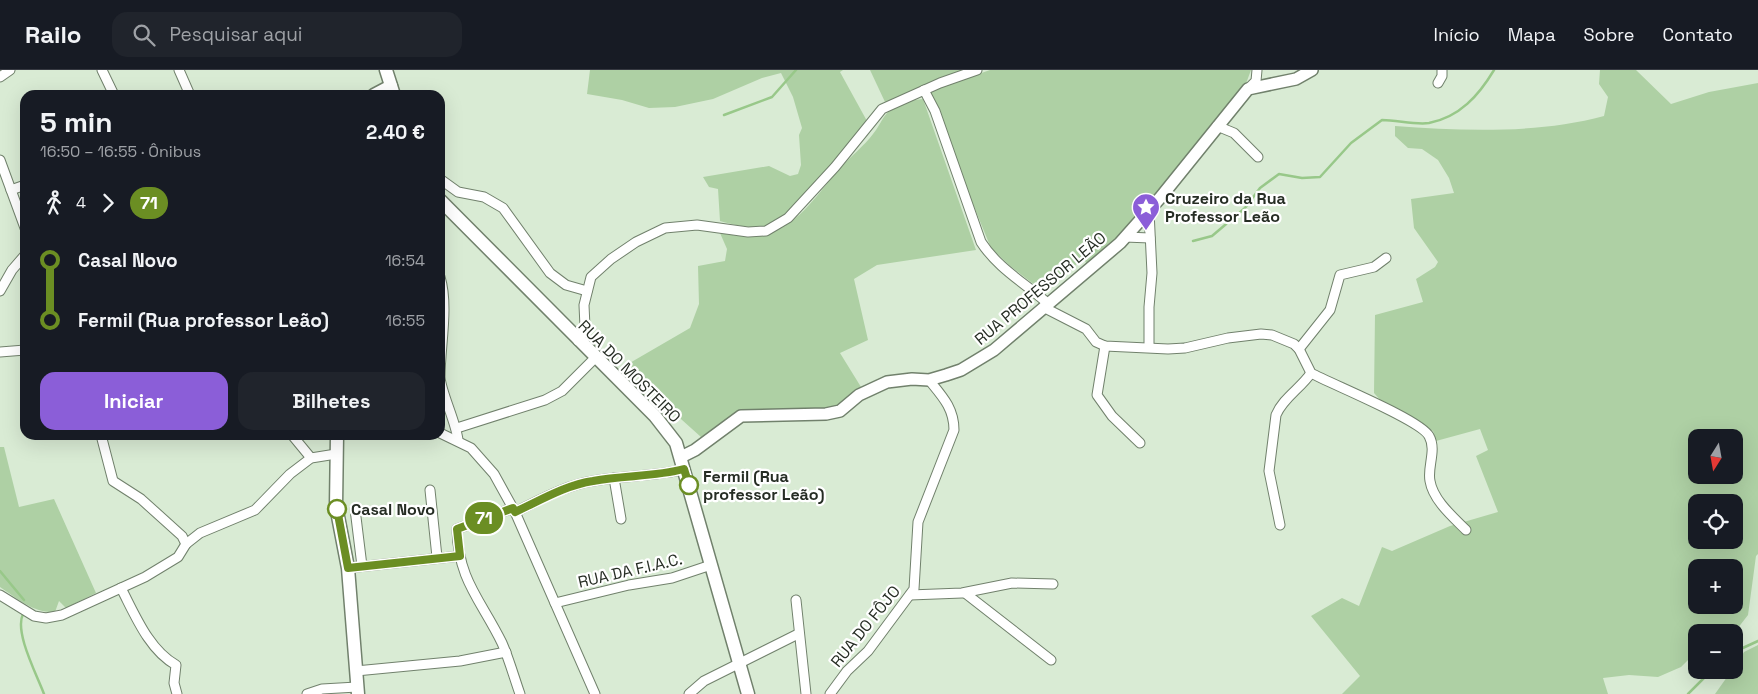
<!DOCTYPE html>
<html lang="pt">
<head>
<meta charset="utf-8">
<style>
	:root { --surface:#171b24; --page:#20242c; --text:#f1f3f6; --muted:#9ea1a6; --line:#363941; --accent:#8b5ed8 }
	body { margin:0; font-family:"Space Grotesk",sans-serif; background:var(--page); color:var(--text); height:100vh; display:flex; flex-direction:column; font-size:19px; white-space:nowrap }
	* { box-sizing:border-box; margin:0 }
	p { font-size:16px; color:var(--muted) }
	.icon { flex:none; width:28px; height:28px; fill:none; stroke:currentColor; stroke-width:2; stroke-linecap:round; stroke-linejoin:round }
	.map { position:relative; flex:1; overflow:hidden }
	.drawer { position:absolute; left:20px; top:20px; width:425px; height:350px; display:flex; flex-direction:column; background:var(--surface); border-radius:15px; box-shadow:0 5px 20px #0002 }
	.drawer>* { flex:none }
	.badge { padding:0 10px; border-radius:16px; font-size:18px; line-height:32px }
	.needle { width:32px; rotate:191deg }
	.tools { position:absolute; left:1688px; top:359px; display:grid; gap:10px }
	.tools a { display:grid; place-items:center; width:55px; height:55px; border-radius:10px; background:var(--surface); box-shadow:0 5px 20px #0002; font-size:25px }
	.map>.badge { position:absolute; translate:-50% -50%; box-shadow:0 0 0 2px #fff }
	.legs { display:flex; align-items:center; gap:8px; height:55px; padding:0 20px; font-size:16px }
	.legs p { margin-inline-start:auto }
	.summary { display:flex; align-items:center; justify-content:space-between; height:85px; padding:0 20px }
	h1 { font-size:28px; font-weight:800; line-height:38px }
	.primary-button { display:flex; gap:10px; margin-top:auto; padding:10px 20px }
	.primary-button a { flex:1; height:58px; border-radius:15px; background:var(--accent); color:#fff; font-size:20px; font-weight:800; line-height:58px; text-align:center }
	.primary-button a+a { background:var(--page); color:var(--text) }
	ul { padding:0 20px; list-style:none }
	li { display:flex; align-items:center; gap:18px; height:60px; font-size:19px }
	li i { display:grid; place-items:center; width:8px; height:100%; margin:0 6px; background:currentColor }
	li i::after { content:''; width:12px; height:12px; margin:-6px; border:4px solid; border-radius:50%; background:var(--surface) }
	li p { margin-inline-start:auto }
	li:first-child i { background:linear-gradient(#0000 50%,currentColor 0) }
	li:last-child i { background:linear-gradient(currentColor 50%,#0000 0) }
	header { display:flex; align-items:center; gap:30px; box-sizing:border-box; height:70px; padding:0 25px; background:var(--surface); border-bottom:1px solid var(--line) }
	header strong { font-size:24px }
	nav { display:flex; gap:28px; margin-inline-start:auto; font-size:18px }
	.search { width:350px; height:45px; background:var(--page); display:flex; align-items:center; gap:12px; box-sizing:border-box; padding:0 18px; border-radius:15px; color:var(--muted); font-size:19px }
	.map>svg:first-child { display:block }
</style>
</head>
<body>
<header>
<strong>Railo</strong>
<div class="search"><svg class="icon" aria-label="search" viewBox="0 0 24 24"><circle cx="10" cy="10" r="6"/><path d="M15 15l6 6"/></svg>Pesquisar aqui</div>
<nav><a>Início</a><a>Mapa</a><a>Sobre</a><a>Contato</a></nav>
</header>
<div class="map">
<svg width="1758" height="624" viewBox="0 0 1758 624">
	<rect width="100%" height="100%" fill="#d9ebd4"/>
	<!-- green -->
	<g fill="#aed0a4" fill-rule="evenodd">
		<path d="M590 0H843L840 2 867 51C852 72 789 152 766 156 750 159 735 155 720 151L718 119 709 117 703 107 769 96 790 106 798 104 801 95 799 65 802 58 793 27 781 3 762 8 713 29 675 37 649 38 622 30 587 24Z"/>
		<polygon points="870,0 969,0 885,32"/>
		<polygon points="990,0 1251,0 1244,19 1179,101 1090,197 1084,190 1080,191 1045,223 1009,195 991,178 963,110 930,21"/>
		<path d="M1600 0H1636L1671 34 1709 22 1758 13V484L1756 486 1748 545 1734 563 1696 562V582L1681 597 1658 607 1629 605 1603 608 1608 624H1342L1360 606 1311 546 1342 528 1359 536 1382 477 1392 481 1450 456 1498 442 1476 386 1488 380 1480 359 1436 371 1433 361 1382 332 1374 323 1375 245 1423 232 1416 209 1435 197 1438 192 1414 158 1411 129 1454 123 1449 108 1438 90 1422 79 1408 78 1395 66V56C1463 61 1537 64 1604 46L1608 27 1599 14ZM1696 368H1734V405H1696ZM1696 432H1734V470H1696ZM1696 498H1734V535H1696Z"/>
		<path d="M923 29 976 180 877 195 854 209 868 270 840 283 861 317 834 339 737 342 701 367 662 332 628 294 690 258 699 234 698 196 725 191 727 179 720 163C786 177 803 141 841 97 851 86 864 76 873 64 879 57 882 48 888 42 896 34 912 30 923 29Z"/>
		<path d="M0 377H4L19 437 54 429 96 523 66 538 59 531 55 542C33 543 18 529 0 517Z"/>
		<polygon points="1758,575 1758,624 1715,624 1732,600 1734,600 1744,582"/>
	</g>
	<g fill="none" stroke-linecap="round" stroke-linejoin="round">
		<!-- stream -->
		<g stroke="#98c889" stroke-width="2.5">
			<polyline points="724,45 772,27 796,0"/>
			<path d="M1193 171 1212 166 1245 138 1260 118 1279 104 1302 108 1320 107 1351 73 1382 50C1397 50 1415 55 1429 53 1460 47 1479 25 1494 0"/>
			<polyline points="0,501 24,530"/>
			<path d="M23 544C14 562 37 605 44 624"/>
			<polyline points="1734,582 1758,571"/>
			<polyline points="1688,624 1712,600"/>
		</g>
		<!-- minor casing -->
		<g stroke="#71816c" stroke-width="11">
			<g id="minor">
				<polyline points="102,0 114,25"/>
				<polyline points="179,0 190,25"/>
				<polyline points="0,7 10,0"/>
				<polyline points="1438,13 1442,6 1442,0"/>
				<polyline points="1248,19 1256,11 1257,0"/>
				<path d="M924 20 935 41 981 172C997 197 1023 212 1045 231V238L1086 259 1096 272 1105 276 1168 279 1185 278 1228 268 1261 264 1272 265 1294 274 1299 279 1311 303C1331 314 1421 350 1429 366 1437 380 1427 397 1430 411 1433 430 1453 447 1466 460"/>
				<polyline points="1217,56 1234,63 1258,87"/>
				<polyline points="0,90 25,158"/>
				<polyline points="440,109 458,122 484,127 503,138 550,203 566,215 587,221"/>
				<polyline points="11,120 25,115"/>
				<polyline points="1149,141 1152,203 1149,237 1149,277"/>
				<polyline points="1125,167 1150,168"/>
				<path d="M440 207C449 236 440 277 440 307 441 322 456 352 458 370"/>
				<polyline points="0,221 12,200 25,185"/>
				<polyline points="578,271 585,257 584,235 591,207 611,189 636,172 665,158 697,155 748,162 766,161 788,148 835,97 882,39 940,13 977,0"/>
				<polyline points="1105,276 1097,325 1112,346 1140,373"/>
				<polyline points="1299,279 1330,240 1340,205 1374,197 1386,188"/>
				<polyline points="0,282 25,280"/>
				<polyline points="457,358 545,330 562,321 595,288"/>
				<polyline points="440,363 471,378 494,404 515,442 595,624"/>
				<polyline points="101,365 113,411 141,429 182,466 186,474"/>
				<polyline points="292,365 311,388"/>
				<polyline points="614,408 621,449"/>
				<polyline points="430,420 437,487"/>
				<path d="M513 438 457 459C458 510 481 530 502 573 509 589 514 607 520 624"/>
				<polyline points="355,439 362,496"/>
				<path d="M515 442C540 430 566 415 593 411 624 405 654 407 685 399"/>
				<path d="M1280 455 1269 401 1276 345C1283 328 1301 318 1311 303"/>
				<polyline points="348,498 460,486"/>
				<path d="M121 518C135 545 149 580 176 595L174 613 177 624"/>
				<polyline points="965,523 1051,590"/>
				<polyline points="0,525 34,546 46,548 62,545 145,507 178,487 186,474 200,463 255,440 290,404 311,388 336,384"/>
				<polyline points="910,525 962,523 1012,513 1053,514"/>
				<polyline points="796,530 806,624"/>
				<polyline points="555,533 629,515 672,508 711,495"/>
				<polyline points="356,601 460,591 506,582"/>
				<polyline points="307,624 322,619 357,617"/>
				<polyline points="689,624 704,611 798,564"/>
				<path d="M830 624 847 601 868 581 914 519 918 452 954 360C954 338 942 326 929 310"/>
			</g>
		</g>
		<!-- tertiary casing -->
		<g stroke="#71816c" stroke-width="14">
			<polyline id="tertiary" points="681,387 695,380 741,346 826,344 840,341 859,325 887,312 912,309 929,310 946,305 961,300 994,280 1120,173 1160,128 1248,19 1296,9 1312,0"/>
		</g>
		<!-- secondary casing -->
		<g stroke="#71816c" stroke-width="15">
			<g id="secondary">
				<polyline points="386,0 394,25"/>
				<polyline points="374,25 391,16"/>
				<polyline points="440,130 655,346 676,373 748,624"/>
				<polyline points="337,365 336,436 348,498 358,624"/>
			</g>
		</g>
		<!-- minor -->
		<use href="#minor" stroke="#fff" stroke-width="9"/>
		<!-- tertiary -->
		<use href="#tertiary" stroke="#fff" stroke-width="11"/>
		<!-- secondary -->
		<use href="#secondary" stroke="#fff" stroke-width="12"/>
	</g>
	<g fill="none" stroke-linecap="round" stroke-linejoin="round">
		<!-- line-1 casing -->
		<g stroke="#fff" stroke-width="11">
			<path id="line-1" d="M337 439 348 498 460 486 457 459 513 438 515 442C541 430 566 415 593 411 624 405 654 407 684 399L689 415"/>
		</g>
		<!-- line-1 -->
		<use href="#line-1" stroke="#6b8e23" stroke-width="8"/>
	</g>
	<!-- icons -->
	<defs>
		<g id="sight-pin" transform="scale(1.4375)"><path d="M0 17L-7.5 6A9.5 9.5 0 1 1 7.5 6Z" fill="#8b5ed8" stroke="#fff"/><path d="M0-6L1.8-2.2L6-1.7L2.9 1.2L3.7 5.4L0 3.3L-3.7 5.4L-2.9 1.2L-6-1.7L-1.8-2.2Z" fill="#fff"/></g>
	</defs>
	<g fill-rule="evenodd">
		<use href="#sight-pin" x="1146" y="137"/>
	</g>
	<!-- markers -->
	<g fill="#fff" stroke="#6b8e23" stroke-width="2.5">
		<circle cx="689" cy="415" r="9"/>
		<circle cx="337" cy="439" r="9"/>
	</g>
	<g text-anchor="middle" stroke-width="4.5" stroke-linejoin="round" paint-order="stroke">
		<!-- poi labels -->
		<g font-size="16" font-weight="bold" fill="#262d24" stroke="#fff" text-anchor="start">
			<text x="1165" y="134">Cruzeiro da Rua<tspan x="1165" dy="18">Professor Leão</tspan></text>
		</g>
		<!-- street labels -->
		<g font-size="16" fill="#262d24" stroke="#fff">
			<text transform="translate(1040 218) rotate(-40)" y="6">RUA PROFESSOR LEÃO</text>
			<text transform="translate(630 301) rotate(45)" y="6">RUA DO MOSTEIRO</text>
			<text transform="translate(630 500) rotate(-13)" y="6">RUA DA F.I.A.C.</text>
			<text transform="translate(865 556) rotate(-51)" y="6">RUA DO FÔJO</text>
		</g>
		<!-- stop labels -->
		<g font-size="16" font-weight="bold" fill="#262d24" stroke="#fff" text-anchor="start">
			<text x="703" y="412">Fermil (Rua<tspan x="703" dy="18">professor Leão)</tspan></text>
			<text x="351" y="445">Casal Novo</text>
		</g>
	</g>
</svg>
<div class="tools">
<a><svg class="needle" viewBox="-14 -14 28 28"><path d="M0-13l5 13h-10z" fill="#e53935"/><path d="M0 13l5-13h-10z" fill="#9ea1a6"/></svg></a>
<a><svg class="icon" aria-label="locate" viewBox="0 0 24 24"><circle cx="12" cy="12" r="6"/><path d="M12 2v4M12 18v4M2 12h4M18 12h4"/></svg></a>
<a>+</a>
<a>−</a>
</div>
<b class="badge" style="left:484px;top:448px;background:#6b8e23;color:#fff">71</b>
<section class="drawer">
<div class="summary"><div><h1>5 min</h1><p>16:50 – 16:55 · Ônibus</p></div><b>2.40 €</b></div>
<div class="legs"><svg class="icon" aria-label="walk" viewBox="0 0 24 24"><circle cx="13" cy="4" r="2"/><path d="M13 8l-2 6 4 7M11 14l-3 7M7 12l3-4h3l4 4"/></svg>4<svg class="icon" aria-label="forward" viewBox="0 0 24 24"><path d="M9 5l7 7-7 7"/></svg><b class="badge" style="background:#6b8e23;color:#fff">71</b></div>
<ul>
<li><i style="color:#6b8e23"></i><b>Casal Novo</b><p>16:54</p></li>
<li><i style="color:#6b8e23"></i><b>Fermil (Rua professor Leão)</b><p>16:55</p></li>
</ul>
<div class="primary-button"><a>Iniciar</a><a>Bilhetes</a></div>
</section>
</div>
</body>
</html>
